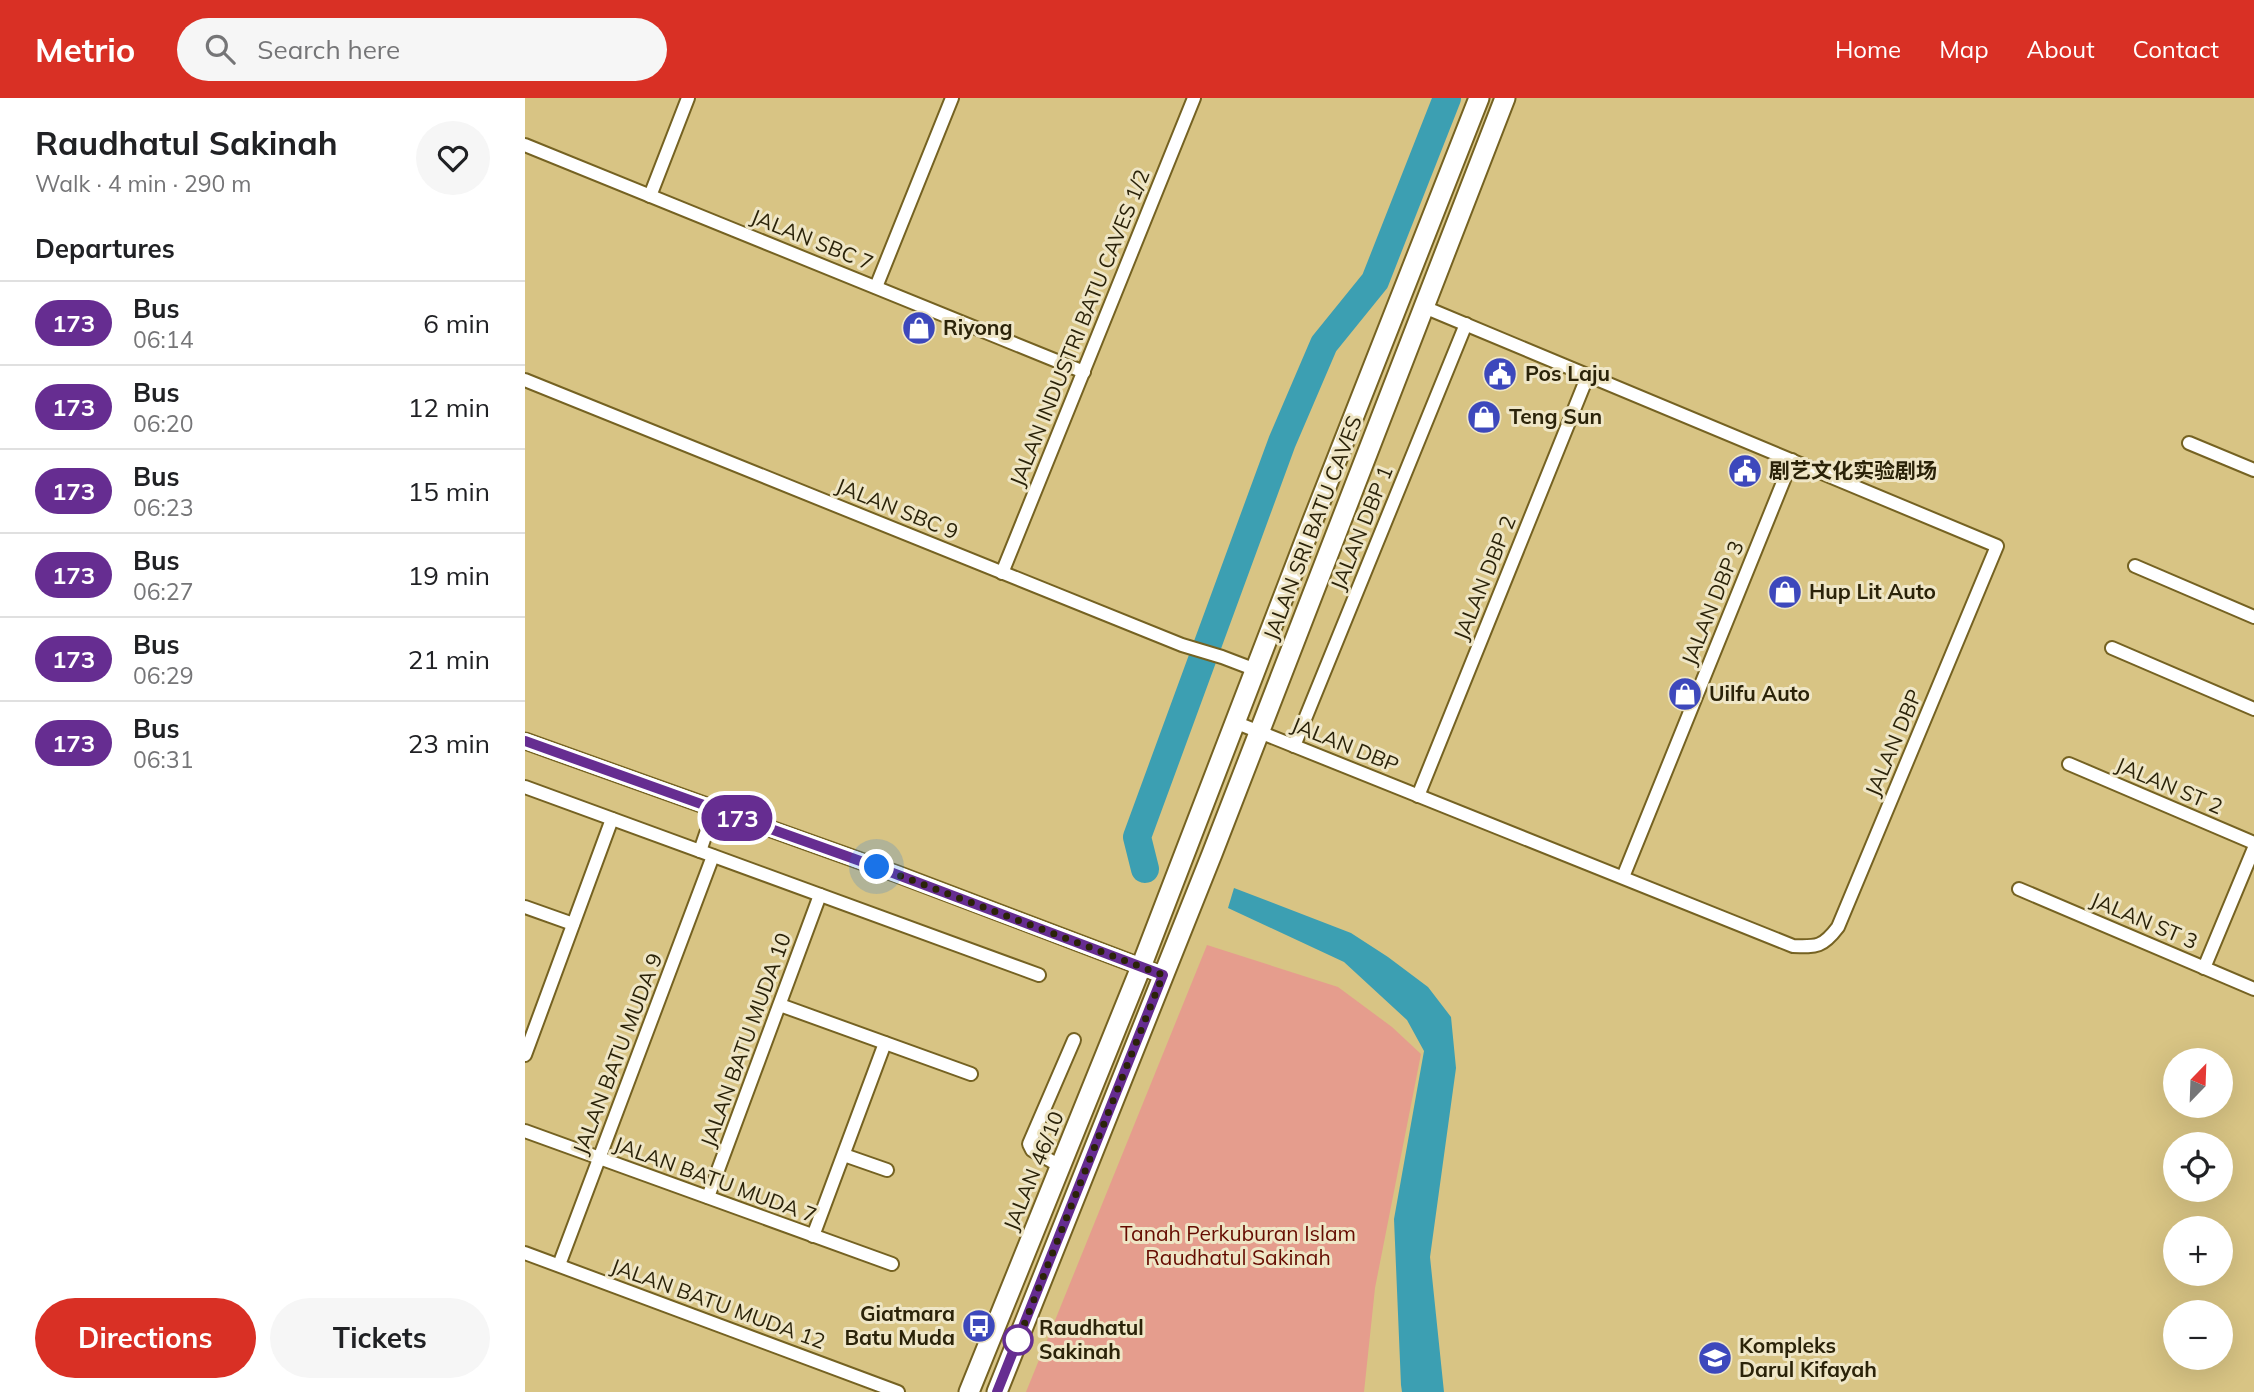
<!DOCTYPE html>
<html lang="en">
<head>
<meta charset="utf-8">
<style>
	:root { --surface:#fff; --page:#f6f6f6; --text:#202124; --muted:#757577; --line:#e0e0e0; --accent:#d93025 }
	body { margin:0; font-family:Mulish,"Noto Sans SC",sans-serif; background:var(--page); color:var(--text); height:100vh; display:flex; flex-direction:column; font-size:26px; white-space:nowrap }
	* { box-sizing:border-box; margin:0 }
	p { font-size:23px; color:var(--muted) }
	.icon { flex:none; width:38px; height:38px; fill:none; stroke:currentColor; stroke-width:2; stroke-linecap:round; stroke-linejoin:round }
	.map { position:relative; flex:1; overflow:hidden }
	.details { display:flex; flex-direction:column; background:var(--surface); width:525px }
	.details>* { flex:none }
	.badge { padding:0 14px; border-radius:23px; font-size:24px; line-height:46px }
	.needle { width:46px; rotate:23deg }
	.buttons { position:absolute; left:1638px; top:950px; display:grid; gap:14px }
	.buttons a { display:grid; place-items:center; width:70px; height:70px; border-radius:50%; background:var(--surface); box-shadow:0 7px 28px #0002; font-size:35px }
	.you { position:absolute; width:35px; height:35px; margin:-18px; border:5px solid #fff; border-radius:50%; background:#1a73e8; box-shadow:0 0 0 10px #1a73e833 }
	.map>.badge { position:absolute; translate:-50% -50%; box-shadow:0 0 0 4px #fff }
	h2 { padding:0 35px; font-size:26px; line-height:63px }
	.round { display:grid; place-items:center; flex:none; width:74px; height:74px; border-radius:37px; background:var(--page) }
	.head { display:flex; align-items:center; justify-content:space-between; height:119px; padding:0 35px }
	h1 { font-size:33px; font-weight:700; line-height:52px }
	.primary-button { display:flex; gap:14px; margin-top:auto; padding:14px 35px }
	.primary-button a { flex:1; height:80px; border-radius:42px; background:var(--accent); color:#fff; font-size:28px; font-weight:700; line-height:80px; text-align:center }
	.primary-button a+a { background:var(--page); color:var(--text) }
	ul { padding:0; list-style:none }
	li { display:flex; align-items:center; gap:21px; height:84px; padding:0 35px; border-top:2px solid var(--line) }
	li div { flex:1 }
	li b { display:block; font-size:26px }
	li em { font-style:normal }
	li .badge { min-width:77px; font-weight:700; text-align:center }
	header { display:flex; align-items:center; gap:42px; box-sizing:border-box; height:98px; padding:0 35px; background:var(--accent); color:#fff }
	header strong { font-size:33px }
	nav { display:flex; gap:38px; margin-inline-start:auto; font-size:24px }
	.search { width:490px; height:63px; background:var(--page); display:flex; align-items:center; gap:18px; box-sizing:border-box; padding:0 24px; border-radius:38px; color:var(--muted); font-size:26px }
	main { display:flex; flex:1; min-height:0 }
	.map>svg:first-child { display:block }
</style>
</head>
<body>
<header>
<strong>Metrio</strong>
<div class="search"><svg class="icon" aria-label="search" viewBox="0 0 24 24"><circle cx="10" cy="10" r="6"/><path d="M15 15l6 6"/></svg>Search here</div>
<nav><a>Home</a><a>Map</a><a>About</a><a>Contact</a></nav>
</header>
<main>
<section class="details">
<div class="head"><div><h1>Raudhatul Sakinah</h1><p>Walk · 4 min · 290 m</p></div><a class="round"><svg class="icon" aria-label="heart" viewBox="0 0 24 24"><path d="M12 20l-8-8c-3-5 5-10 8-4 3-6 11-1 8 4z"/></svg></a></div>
<h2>Departures</h2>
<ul>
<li><span class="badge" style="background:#662d91;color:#fff">173</span><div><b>Bus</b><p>06:14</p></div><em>6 min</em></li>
<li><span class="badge" style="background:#662d91;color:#fff">173</span><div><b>Bus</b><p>06:20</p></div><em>12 min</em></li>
<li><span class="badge" style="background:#662d91;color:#fff">173</span><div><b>Bus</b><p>06:23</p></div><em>15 min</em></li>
<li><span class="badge" style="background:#662d91;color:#fff">173</span><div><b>Bus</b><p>06:27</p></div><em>19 min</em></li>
<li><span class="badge" style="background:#662d91;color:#fff">173</span><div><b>Bus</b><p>06:29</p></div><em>21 min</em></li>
<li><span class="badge" style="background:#662d91;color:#fff">173</span><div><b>Bus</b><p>06:31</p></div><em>23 min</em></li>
</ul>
<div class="primary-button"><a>Directions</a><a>Tickets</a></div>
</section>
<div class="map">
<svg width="1729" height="1294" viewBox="0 0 1729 1294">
	<rect width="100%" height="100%" fill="#d8c484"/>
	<!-- green -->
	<polygon fill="#e59d8d" points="682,847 813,889 867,929 896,956 850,1190 839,1294 501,1294"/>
	<!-- water -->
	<polygon fill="#3c9fb2" points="709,790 826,835 863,859 903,889 926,919 931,970 905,1159 919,1294 877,1294 876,1287 869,1121 899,953 882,922 819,864 703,810"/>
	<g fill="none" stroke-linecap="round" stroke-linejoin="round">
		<!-- river -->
		<polyline stroke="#3c9fb2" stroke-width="28" points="620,771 612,739 757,344 799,246 850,183 922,0"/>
		<!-- minor casing -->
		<g stroke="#756222" stroke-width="16">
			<g id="minor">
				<polyline points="0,47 559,274"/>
				<polyline points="125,98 163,0"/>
				<polyline points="351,189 427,0"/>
				<polyline points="0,282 657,547 697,559 731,572"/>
				<polyline points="1664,345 1729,372"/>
				<polyline points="1610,468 1729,519"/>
				<polyline points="477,475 669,0"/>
				<polyline points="1587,550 1729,611"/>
				<path d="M712 625 1268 848C1292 849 1298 849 1313 829L1472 448 899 209"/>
				<polyline points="769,648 941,226"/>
				<polyline points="1544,666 1729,745"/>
				<polyline points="0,689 514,877"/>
				<polyline points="893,698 1063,277"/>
				<polyline points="175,753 189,712"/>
				<polyline points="1098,779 1267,362"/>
				<polyline points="1494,791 1729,891"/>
				<polyline points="0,809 48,826"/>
				<polyline points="1679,870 1729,750"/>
				<polyline points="255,907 446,976"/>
				<polyline points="0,957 87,721"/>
				<polyline points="0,1033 367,1166"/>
				<polyline points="319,1057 362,1072"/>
				<polyline points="535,1068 507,1052 504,1046 549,942"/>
				<polyline points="183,1099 295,797"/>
				<polyline points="288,1138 360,945"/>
				<polyline points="0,1155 373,1294"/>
				<polyline points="34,1167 188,758"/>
			</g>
		</g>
		<!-- tertiary casing -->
		<g stroke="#756222" stroke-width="19">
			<polyline id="tertiary" points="0,643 372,776 638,877"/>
		</g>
		<!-- primary casing -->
		<g stroke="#756222" stroke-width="23">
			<g id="primary">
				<polyline points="444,1294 616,869 788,422 954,0"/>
				<polyline points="472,1294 687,756 980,0"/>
			</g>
		</g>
		<!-- minor -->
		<use href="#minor" stroke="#fff" stroke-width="12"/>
		<!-- tertiary -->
		<use href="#tertiary" stroke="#fff" stroke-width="16"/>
		<!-- primary -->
		<use href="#primary" stroke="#fff" stroke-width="19"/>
	</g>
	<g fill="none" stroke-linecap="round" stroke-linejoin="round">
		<!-- line casing -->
		<g stroke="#fff" stroke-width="16">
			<polyline id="line" points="0,643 352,769 638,877 472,1294"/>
		</g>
		<!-- line -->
		<use href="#line" stroke="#662d91" stroke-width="10"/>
		<!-- walk -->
		<polyline stroke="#2b2309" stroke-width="7" stroke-dasharray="0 12.6" points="352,769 638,877 493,1242"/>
	</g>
	<!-- icons -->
	<defs>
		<g id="shop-disc" transform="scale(1.75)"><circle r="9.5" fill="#3d48bc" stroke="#efe6c6"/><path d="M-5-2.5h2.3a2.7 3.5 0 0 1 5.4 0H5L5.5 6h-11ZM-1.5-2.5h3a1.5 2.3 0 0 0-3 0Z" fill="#fff"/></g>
		<g id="civic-disc" transform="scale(1.75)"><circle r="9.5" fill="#3d48bc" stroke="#efe6c6"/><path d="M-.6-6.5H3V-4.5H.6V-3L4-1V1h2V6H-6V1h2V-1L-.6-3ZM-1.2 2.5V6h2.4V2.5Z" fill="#fff"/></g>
		<g id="bus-disc" transform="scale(1.75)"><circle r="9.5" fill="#3d48bc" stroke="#efe6c6"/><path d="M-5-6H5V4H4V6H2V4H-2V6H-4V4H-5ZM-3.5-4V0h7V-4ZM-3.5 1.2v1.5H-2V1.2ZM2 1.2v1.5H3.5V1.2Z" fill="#fff"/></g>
		<g id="school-disc" transform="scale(1.75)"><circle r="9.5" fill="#3d48bc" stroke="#efe6c6"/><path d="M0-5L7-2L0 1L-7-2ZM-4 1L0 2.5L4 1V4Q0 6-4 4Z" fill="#fff"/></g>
	</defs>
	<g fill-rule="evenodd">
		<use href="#shop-disc" x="394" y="230"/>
		<use href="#civic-disc" x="975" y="276"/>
		<use href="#shop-disc" x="959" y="319"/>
		<use href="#civic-disc" x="1220" y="373"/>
		<use href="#shop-disc" x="1260" y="494"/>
		<use href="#shop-disc" x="1160" y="596"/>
		<use href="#bus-disc" x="454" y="1228"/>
		<use href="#school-disc" x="1190" y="1260"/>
	</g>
	<!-- markers -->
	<circle fill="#fff" stroke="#662d91" stroke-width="3.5" cx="493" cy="1242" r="14"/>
	<g text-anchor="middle" stroke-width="6" stroke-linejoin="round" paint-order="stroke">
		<!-- street labels -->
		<g font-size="21" fill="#2b2309" stroke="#efe6c6">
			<text transform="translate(287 142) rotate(22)" y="7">JALAN SBC 7</text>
			<text transform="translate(555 230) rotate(-68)" y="7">JALAN INDUSTRI BATU CAVES 1/2</text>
			<text transform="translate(372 411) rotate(22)" y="7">JALAN SBC 9</text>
			<text transform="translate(788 430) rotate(-69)" y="7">JALAN SRI BATU CAVES</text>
			<text transform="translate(837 430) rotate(-68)" y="7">JALAN DBP 1</text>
			<text transform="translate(960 480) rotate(-68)" y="7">JALAN DBP 2</text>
			<text transform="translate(1188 505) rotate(-68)" y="7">JALAN DBP 3</text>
			<text transform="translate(1369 645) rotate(-67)" y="7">JALAN DBP</text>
			<text transform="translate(820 647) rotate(22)" y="7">JALAN DBP</text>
			<text transform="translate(1644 688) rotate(23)" y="7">JALAN ST 2</text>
			<text transform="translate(1619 823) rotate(23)" y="7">JALAN ST 3</text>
			<text transform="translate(221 942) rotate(-70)" y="7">JALAN BATU MUDA 10</text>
			<text transform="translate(93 956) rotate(-69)" y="7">JALAN BATU MUDA 9</text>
			<text transform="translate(509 1073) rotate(-68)" y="7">JALAN 46/10</text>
			<text transform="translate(190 1082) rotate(20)" y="7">JALAN BATU MUDA 7</text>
			<text transform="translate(193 1206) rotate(20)" y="7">JALAN BATU MUDA 12</text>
		</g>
		<!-- poi labels -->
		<g font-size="21" font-weight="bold" fill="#2b2309" stroke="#efe6c6" text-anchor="start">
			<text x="418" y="237">Riyong</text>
			<text x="1000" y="283">Pos Laju</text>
			<text x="984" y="326">Teng Sun</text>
			<text x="1244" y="380">剧艺文化实验剧场</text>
			<text x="1284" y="501">Hup Lit Auto</text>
			<text x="1184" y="603">Uilfu Auto</text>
			<text x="430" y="1223" text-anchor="end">Giatmara<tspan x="430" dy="24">Batu Muda</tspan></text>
			<text x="1214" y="1255">Kompleks<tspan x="1214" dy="24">Darul Kifayah</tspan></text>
		</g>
		<!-- park labels -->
		<g font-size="21" fill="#650b00" stroke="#efe6c6">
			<text x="713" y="1143">Tanah Perkuburan Islam<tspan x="713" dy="24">Raudhatul Sakinah</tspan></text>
		</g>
		<!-- stop labels -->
		<g font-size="21" font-weight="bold" fill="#2b2309" stroke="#efe6c6" text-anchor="start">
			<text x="514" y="1237">Raudhatul<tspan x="514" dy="24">Sakinah</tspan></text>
		</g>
	</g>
</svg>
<div class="buttons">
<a><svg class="needle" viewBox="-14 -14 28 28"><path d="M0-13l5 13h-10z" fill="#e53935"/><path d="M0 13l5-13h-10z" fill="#757577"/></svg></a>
<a><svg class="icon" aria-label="locate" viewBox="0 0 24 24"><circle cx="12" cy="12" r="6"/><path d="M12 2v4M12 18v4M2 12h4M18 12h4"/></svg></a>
<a>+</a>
<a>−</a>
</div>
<div class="you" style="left:352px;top:769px"></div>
<b class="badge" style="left:212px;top:720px;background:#662d91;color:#fff">173</b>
</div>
</main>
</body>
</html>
